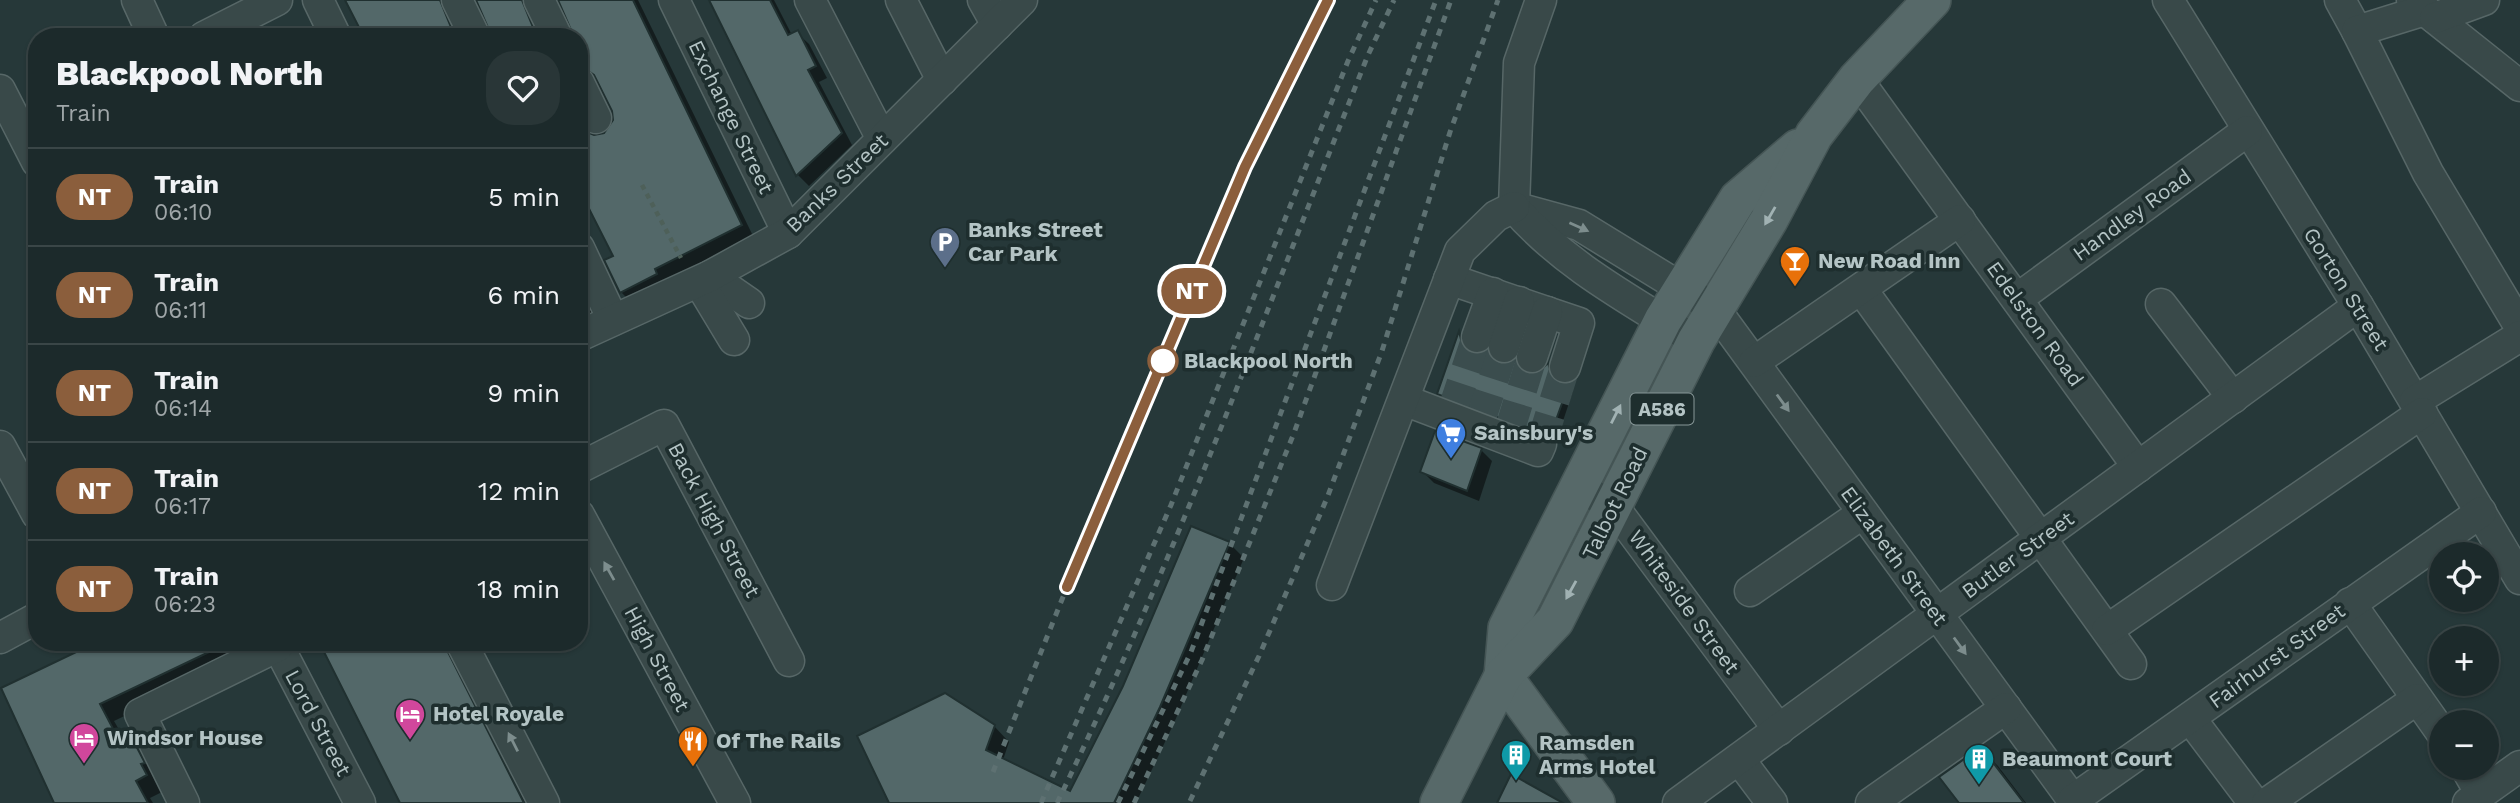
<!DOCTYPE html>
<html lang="en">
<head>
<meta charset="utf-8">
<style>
	:root { --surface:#1c2a2b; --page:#293637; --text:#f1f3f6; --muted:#a0a7a9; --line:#3a4647 }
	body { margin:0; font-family:"Work Sans",sans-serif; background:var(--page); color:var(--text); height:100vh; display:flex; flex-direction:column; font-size:26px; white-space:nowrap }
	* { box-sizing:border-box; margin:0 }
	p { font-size:23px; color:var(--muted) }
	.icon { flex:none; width:38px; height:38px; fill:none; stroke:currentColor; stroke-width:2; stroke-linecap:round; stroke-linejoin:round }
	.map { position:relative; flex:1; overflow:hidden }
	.side { position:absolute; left:28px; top:28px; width:560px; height:623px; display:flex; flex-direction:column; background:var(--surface); border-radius:28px; box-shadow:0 2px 5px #0004,0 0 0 2px var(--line) }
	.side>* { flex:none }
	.badge { padding:0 14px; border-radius:23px; font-size:24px; line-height:46px }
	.controls { position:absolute; left:2429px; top:542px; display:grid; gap:14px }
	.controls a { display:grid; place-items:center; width:70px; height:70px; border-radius:50%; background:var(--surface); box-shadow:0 2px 5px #0004,0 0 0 2px var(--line); font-size:35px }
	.map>.badge { position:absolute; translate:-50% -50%; box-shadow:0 0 0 4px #fff }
	.round { display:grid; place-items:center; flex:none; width:74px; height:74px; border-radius:28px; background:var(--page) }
	.headline { display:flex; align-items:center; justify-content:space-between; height:119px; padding:0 28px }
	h1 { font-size:33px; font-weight:800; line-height:52px }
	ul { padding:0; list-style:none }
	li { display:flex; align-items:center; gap:21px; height:98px; padding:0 28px; border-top:2px solid var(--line) }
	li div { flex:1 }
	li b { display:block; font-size:26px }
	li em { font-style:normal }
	li .badge { min-width:77px; font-weight:700; text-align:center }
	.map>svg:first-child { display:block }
</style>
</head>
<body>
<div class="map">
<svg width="2520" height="803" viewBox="0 0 2520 803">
	<rect width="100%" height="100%" fill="#263839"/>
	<!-- shadow -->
	<g fill="#0007">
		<polygon points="347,0 461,0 462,37 366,37"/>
		<polygon points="476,0 545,0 544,37 494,37"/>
		<polygon points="560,0 638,0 754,238 634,305 621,292 615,256 591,209 579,215 579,111 592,134 604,136 612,128 614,111 599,81 596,78 579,85 579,37"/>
		<polygon points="711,0 774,0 792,35 797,33 809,44 827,78 819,82 852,145 809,186 798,175"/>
		<polygon points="579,285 586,292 601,323 579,339"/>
		<polygon points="1460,335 1468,353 1499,366 1514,362 1527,375 1537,376 1548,366 1556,382 1573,391 1558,436 1546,431 1538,434 1444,399 1439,393"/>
		<polygon points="1481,450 1492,461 1479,501 1434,483 1422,471"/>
		<polygon points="1229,543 1244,558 1174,723 1136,803 891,803 994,726 1009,742 1003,760 1071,793"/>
		<polygon points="101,642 249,642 254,654 114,721 128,745 133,742 149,758 162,792 150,798 153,803 60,803"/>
		<polygon points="321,642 452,642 533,803 402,803"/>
		<polygon points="1981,749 1998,766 2026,803 1961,803"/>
	</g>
	<!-- building -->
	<g fill="#536869" stroke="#203030" stroke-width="2">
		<polygon points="345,0 440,0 455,37 364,37"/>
		<polygon points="476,0 522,0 537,37 492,37"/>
		<polygon points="558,0 633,0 742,225 655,269 657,274 620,293 604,260 613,256 579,189 579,134 585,131 594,135 604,133 613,120 612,111 594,75 581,66 579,37 574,37"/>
		<polygon points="709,0 770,0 788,35 798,30 816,66 808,70 842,133 796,176"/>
		<polygon points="1459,331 1463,348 1470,353 1487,351 1499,364 1515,361 1519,369 1527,374 1536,374 1548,363 1553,379 1569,384 1552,431 1540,427 1531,430 1437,394"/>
		<polygon points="1435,431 1482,448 1467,491 1420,472"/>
		<polygon points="1191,526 1230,542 1160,707 1114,803 889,803 857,736 945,693 995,725 986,750 1070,791 1123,686"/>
		<polygon points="97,642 230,642 100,704 122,746 133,740 145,763 141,764 147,775 136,781 148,803 54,803 1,688"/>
		<polygon points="319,642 443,642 524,803 400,803"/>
		<polygon points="1981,747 2024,803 1959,803 1939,777"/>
		<polygon points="1511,774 1563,803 1497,803"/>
	</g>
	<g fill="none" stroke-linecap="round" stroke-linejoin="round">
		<!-- minor-tunnel -->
		<g stroke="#3b4d4e" stroke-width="30" stroke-dasharray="30 15" stroke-linecap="butt">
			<polyline points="1452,412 1477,337"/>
			<polyline points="1480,422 1504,347"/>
			<polyline points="1509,432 1532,357"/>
			<polyline points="1541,444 1565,367"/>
		</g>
		<!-- minor casing -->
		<g stroke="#576767" stroke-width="33">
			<g id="minor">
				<polyline points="137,0 154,37"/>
				<polyline points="318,0 336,37"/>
				<polyline points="457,0 475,37"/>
				<polyline points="539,0 557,37"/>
				<polyline points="674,0 788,233"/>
				<polyline points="810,0 882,139"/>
				<polyline points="901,0 942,80"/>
				<polyline points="983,0 997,25"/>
				<polyline points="2168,0 2358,306 2520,579"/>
				<polyline points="2340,0 2357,31"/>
				<polyline points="2412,0 2520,86"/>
				<polyline points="2425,10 2357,31 2428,173 2520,327"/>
				<polyline points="2435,18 2484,0"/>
				<polyline points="204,37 277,0"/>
				<polyline points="1857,79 2138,467"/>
				<polyline points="579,83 596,118"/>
				<polyline points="0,90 37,162"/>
				<polyline points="1514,207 1579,225 1714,308 2075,803"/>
				<path d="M1514 207C1562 264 1634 302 1696 341"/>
				<polyline points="1514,207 1519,63 1541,0"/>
				<polyline points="579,248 613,320"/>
				<polyline points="710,276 749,303"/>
				<polyline points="1449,279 1579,323 1565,367"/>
				<polyline points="699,282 734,340"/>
				<polyline points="1862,290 2131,664"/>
				<polyline points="2017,299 2247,131"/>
				<polyline points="2161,304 2233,398"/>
				<polyline points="579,336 710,276 788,233 1022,0"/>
				<polyline points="1477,337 1493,293"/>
				<polyline points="1504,347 1519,302"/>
				<polyline points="1532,357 1547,312"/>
				<polyline points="1754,362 1960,220"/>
				<polyline points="1404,400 1538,451 1541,444"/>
				<polyline points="2415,401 2520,336"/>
				<polyline points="0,446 37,514"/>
				<polyline points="579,468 664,425 789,661"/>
				<polyline points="1579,487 1613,506 1779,730"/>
				<polyline points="579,515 735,803"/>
				<polyline points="1332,585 1460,251 1496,216 1514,207"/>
				<polyline points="1750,591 1863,513"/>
				<polyline points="2350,603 2441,732"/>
				<polyline points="2107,630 2422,413"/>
				<polyline points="0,638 37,618"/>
				<polyline points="276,642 360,803"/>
				<polyline points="461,642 544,803"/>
				<polyline points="2190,718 2254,803"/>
				<polyline points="1739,759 1772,803"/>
				<polyline points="2466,768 2481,794"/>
				<polyline points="2073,800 2481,512"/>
				<polyline points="184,803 140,714 278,646"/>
				<polyline points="1678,803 2358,306"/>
				<polyline points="1871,803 2006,708"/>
				<polyline points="2267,803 2417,699"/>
				<polyline points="2468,803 2520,766"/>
			</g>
		</g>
		<!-- major casing -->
		<g stroke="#455555" stroke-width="40">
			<g id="major">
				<polyline points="1503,676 1507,628 1663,320 1738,199 1798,148"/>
				<polyline points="1503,676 1596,803"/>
				<polyline points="1439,803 1503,676 1555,621 1696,341 1769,220 1814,135 1857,79 1932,0"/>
			</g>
		</g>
		<!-- path -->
		<polyline stroke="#4e6059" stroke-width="4.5" stroke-dasharray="5 5" stroke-linecap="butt" points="642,185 681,258"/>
		<!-- minor -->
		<use href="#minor" stroke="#394949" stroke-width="30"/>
		<!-- major -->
		<use href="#major" stroke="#576969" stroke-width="37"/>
		<!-- rail -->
		<g stroke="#5e7172" stroke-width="5" stroke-dasharray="7 7" stroke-linecap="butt">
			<polyline points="993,772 1067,587 1245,167 1328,0"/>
			<polyline points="1190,801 1259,656 1327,498 1382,351 1450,132 1498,0"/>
			<polyline points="1041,803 1171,505 1348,61 1376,0"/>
			<path d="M1057 803C1175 560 1268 306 1368 55L1394 0"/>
			<polyline points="1118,803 1191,652 1436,0"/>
			<polyline points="1134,803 1202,660 1294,433 1451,0"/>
		</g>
	</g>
	<!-- one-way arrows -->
	<defs><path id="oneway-solid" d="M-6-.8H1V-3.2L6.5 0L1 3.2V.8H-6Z" transform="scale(1.75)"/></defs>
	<g fill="#a1b2b3">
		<use href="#oneway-solid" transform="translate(1770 216) rotate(120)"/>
		<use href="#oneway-solid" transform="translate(1616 414) rotate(-63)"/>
		<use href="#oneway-solid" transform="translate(1571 590) rotate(119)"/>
	</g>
	<g fill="#7d8d8d">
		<use href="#oneway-solid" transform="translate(1579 227) rotate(24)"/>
		<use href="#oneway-solid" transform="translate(1783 403) rotate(54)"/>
		<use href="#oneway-solid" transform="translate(609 571) rotate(-119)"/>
		<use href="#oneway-solid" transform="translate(1960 646) rotate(54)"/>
		<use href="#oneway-solid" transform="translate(513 742) rotate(-117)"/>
	</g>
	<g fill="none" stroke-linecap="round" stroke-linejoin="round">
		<!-- line casing -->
		<g stroke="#fff" stroke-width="16">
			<polyline id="line" points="1067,587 1245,167 1328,0"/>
		</g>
		<!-- line -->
		<use href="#line" stroke="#8b5e3c" stroke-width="10"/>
	</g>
	<!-- icons -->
	<defs>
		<g id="parking-pin" transform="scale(1.575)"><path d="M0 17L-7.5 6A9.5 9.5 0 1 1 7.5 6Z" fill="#5c6f8a" stroke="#1e2e2e"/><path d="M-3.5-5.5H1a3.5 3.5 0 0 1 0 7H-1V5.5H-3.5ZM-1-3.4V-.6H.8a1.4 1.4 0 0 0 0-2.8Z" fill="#fff"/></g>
		<g id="bar-pin" transform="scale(1.575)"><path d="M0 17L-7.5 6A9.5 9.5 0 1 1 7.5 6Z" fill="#e8710a" stroke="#1e2e2e"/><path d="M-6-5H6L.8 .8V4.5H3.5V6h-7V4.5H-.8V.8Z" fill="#fff"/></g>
		<g id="supermarket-pin" transform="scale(1.575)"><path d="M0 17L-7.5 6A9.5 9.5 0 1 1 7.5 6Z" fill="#3f7fe0" stroke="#1e2e2e"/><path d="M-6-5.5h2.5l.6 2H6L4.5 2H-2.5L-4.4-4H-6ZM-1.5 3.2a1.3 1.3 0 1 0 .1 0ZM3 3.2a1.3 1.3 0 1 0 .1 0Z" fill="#fff"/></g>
		<g id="hotel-pin" transform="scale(1.575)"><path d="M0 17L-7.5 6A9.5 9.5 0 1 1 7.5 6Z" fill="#d1479c" stroke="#1e2e2e"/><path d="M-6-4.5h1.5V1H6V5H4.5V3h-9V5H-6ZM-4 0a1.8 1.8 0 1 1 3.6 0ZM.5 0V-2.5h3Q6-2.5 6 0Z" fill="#fff"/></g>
		<g id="restaurant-pin" transform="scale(1.575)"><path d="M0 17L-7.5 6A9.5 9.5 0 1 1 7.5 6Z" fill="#e8710a" stroke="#1e2e2e"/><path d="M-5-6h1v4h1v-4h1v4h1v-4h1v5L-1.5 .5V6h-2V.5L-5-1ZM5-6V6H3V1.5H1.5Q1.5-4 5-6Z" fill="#fff"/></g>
		<g id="building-pin" transform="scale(1.575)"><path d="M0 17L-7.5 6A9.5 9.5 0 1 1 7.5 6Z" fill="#0f9aa8" stroke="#1e2e2e"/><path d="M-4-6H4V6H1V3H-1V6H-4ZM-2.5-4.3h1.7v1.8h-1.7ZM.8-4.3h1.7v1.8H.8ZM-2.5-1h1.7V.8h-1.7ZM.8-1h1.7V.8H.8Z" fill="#fff"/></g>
	</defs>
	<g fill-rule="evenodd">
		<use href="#parking-pin" x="945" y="242"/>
		<use href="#bar-pin" x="1795" y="261"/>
		<use href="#supermarket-pin" x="1451" y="433"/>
		<use href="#hotel-pin" x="410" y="714"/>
		<use href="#hotel-pin" x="84" y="738"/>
		<use href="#restaurant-pin" x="693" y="741"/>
		<use href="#building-pin" x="1516" y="755"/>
		<use href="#building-pin" x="1979" y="759"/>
	</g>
	<!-- markers -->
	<circle fill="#fff" stroke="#8b5e3c" stroke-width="3.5" cx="1163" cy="361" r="14"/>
	<g text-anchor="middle" stroke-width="7" stroke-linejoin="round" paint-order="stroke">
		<!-- shield labels -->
		<rect fill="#1e2e2e" stroke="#879798" stroke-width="2" x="1630.5" y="393.5" width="63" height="31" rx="5"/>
		<g font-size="19" font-weight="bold" fill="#b4c4c5">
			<text x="1662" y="416">A586</text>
		</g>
		<!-- street labels -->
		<g font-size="21" fill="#b4c4c5" stroke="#1e2e2e">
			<text transform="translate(731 117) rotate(64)" y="7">Exchange Street</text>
			<text transform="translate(837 183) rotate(-44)" y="7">Banks Street</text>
			<text transform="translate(2132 215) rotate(-36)" y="7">Handley Road</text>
			<text transform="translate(2346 289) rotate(58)" y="7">Gorton Street</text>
			<text transform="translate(2035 324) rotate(54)" y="7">Edelston Road</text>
			<text transform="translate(1615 503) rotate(-64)" y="7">Talbot Road</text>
			<text transform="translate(714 520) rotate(62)" y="7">Back High Street</text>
			<text transform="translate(2018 555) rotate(-36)" y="7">Butler Street</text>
			<text transform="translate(1894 556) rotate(54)" y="7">Elizabeth Street</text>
			<text transform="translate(1684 602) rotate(54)" y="7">Whiteside Street</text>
			<text transform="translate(2277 656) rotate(-36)" y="7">Fairhurst Street</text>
			<text transform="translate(657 659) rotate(62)" y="7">High Street</text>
			<text transform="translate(318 723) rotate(62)" y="7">Lord Street</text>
		</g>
		<!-- poi labels -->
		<g font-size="21" font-weight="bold" fill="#b4c4c5" stroke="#1e2e2e" text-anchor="start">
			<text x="968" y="237">Banks Street<tspan x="968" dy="24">Car Park</tspan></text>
			<text x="1818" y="268">New Road Inn</text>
			<text x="1474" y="440">Sainsbury's</text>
			<text x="433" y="721">Hotel Royale</text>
			<text x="107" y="745">Windsor House</text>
			<text x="716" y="748">Of The Rails</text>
			<text x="1539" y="750">Ramsden<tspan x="1539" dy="24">Arms Hotel</tspan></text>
			<text x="2002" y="766">Beaumont Court</text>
		</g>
		<!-- stop labels -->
		<g font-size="21" font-weight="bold" fill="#b4c4c5" stroke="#1e2e2e" text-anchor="start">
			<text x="1184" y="368">Blackpool North</text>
		</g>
	</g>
</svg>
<div class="controls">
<a><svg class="icon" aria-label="locate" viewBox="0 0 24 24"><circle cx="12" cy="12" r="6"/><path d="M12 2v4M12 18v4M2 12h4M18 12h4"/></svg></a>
<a>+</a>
<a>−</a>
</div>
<b class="badge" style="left:1192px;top:291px;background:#8b5e3c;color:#fff">NT</b>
<section class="side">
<div class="headline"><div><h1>Blackpool North</h1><p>Train</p></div><a class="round"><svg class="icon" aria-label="heart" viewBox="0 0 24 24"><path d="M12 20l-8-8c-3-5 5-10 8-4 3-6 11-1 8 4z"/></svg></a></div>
<ul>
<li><span class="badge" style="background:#8b5e3c;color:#fff">NT</span><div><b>Train</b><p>06:10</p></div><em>5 min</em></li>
<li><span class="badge" style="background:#8b5e3c;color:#fff">NT</span><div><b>Train</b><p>06:11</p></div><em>6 min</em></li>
<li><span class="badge" style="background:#8b5e3c;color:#fff">NT</span><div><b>Train</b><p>06:14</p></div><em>9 min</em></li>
<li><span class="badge" style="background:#8b5e3c;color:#fff">NT</span><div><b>Train</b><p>06:17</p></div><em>12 min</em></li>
<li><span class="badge" style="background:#8b5e3c;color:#fff">NT</span><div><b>Train</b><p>06:23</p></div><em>18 min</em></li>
</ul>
</section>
</div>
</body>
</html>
